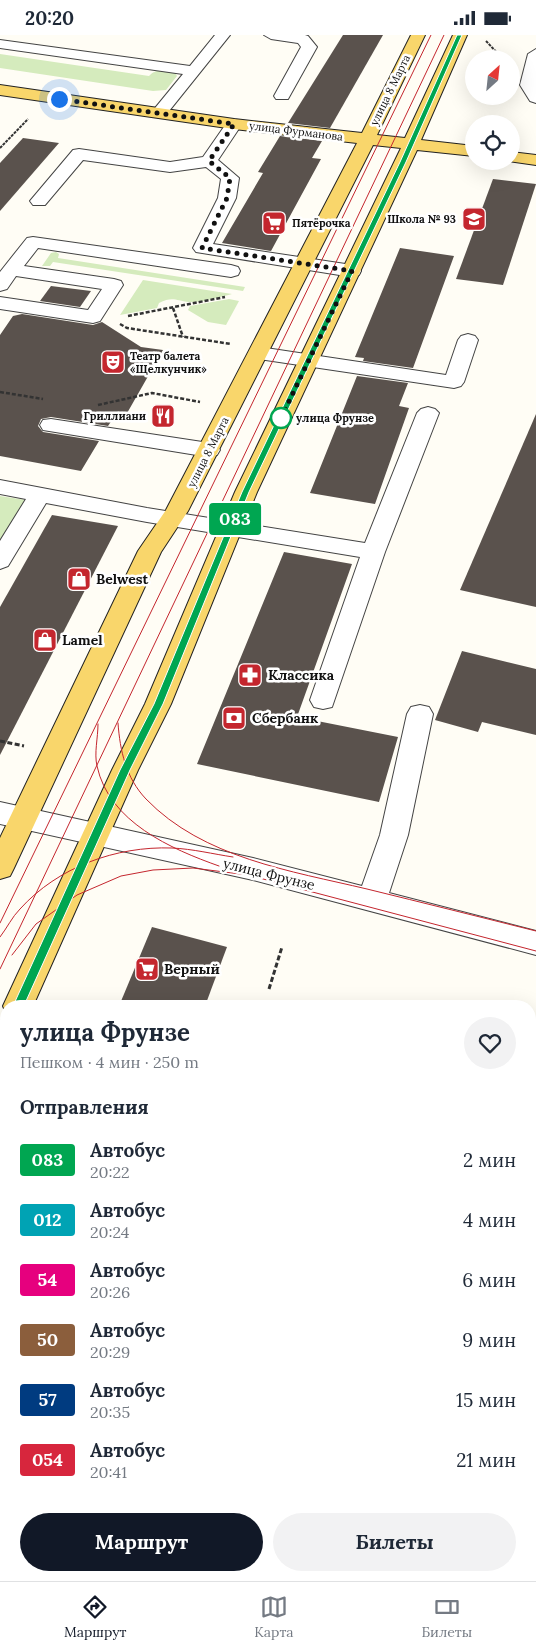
<!DOCTYPE html>
<html lang="ru">
<head>
<meta charset="utf-8">
<style>
	:root { --surface:#fff; --page:#f2f2f3; --text:#1f2937; --muted:#747a83; --line:#e0e1e3; --accent:#111827 }
	body { margin:0; font-family:Lora,serif; background:var(--page); color:var(--text); height:100vh; display:flex; flex-direction:column; font-size:19px; white-space:nowrap }
	* { box-sizing:border-box; margin:0 }
	p { font-size:16px; color:var(--muted) }
	.icon { flex:none; width:28px; height:28px; fill:none; stroke:currentColor; stroke-width:2; stroke-linecap:round; stroke-linejoin:round }
	.map { position:relative; flex:1; overflow:hidden }
	.details { position:absolute; left:0px; top:965px; width:536px; height:581px; display:flex; flex-direction:column; background:var(--surface); border-radius:20px 20px 0 0; box-shadow:0 5px 20px #0002 }
	.details>* { flex:none }
	.badge { padding:0 10px; border-radius:4px; font-size:18px; line-height:32px }
	.needle { width:32px; rotate:27deg }
	.tools { position:absolute; left:465px; top:15px; display:grid; gap:10px }
	.tools a { display:grid; place-items:center; width:55px; height:55px; border-radius:50%; background:var(--surface); box-shadow:0 5px 20px #0002; font-size:25px }
	.you { position:absolute; width:25px; height:25px; margin:-12px; border:4px solid #fff; border-radius:50%; background:#1a73e8; box-shadow:0 0 0 8px #1a73e833 }
	.map>.badge { position:absolute; translate:-50% -50%; box-shadow:0 0 0 2px #fff }
	h2 { padding:0 20px; font-size:19px; line-height:45px }
	.round { display:grid; place-items:center; flex:none; width:52px; height:52px; border-radius:26px; background:var(--page) }
	.head { display:flex; align-items:center; justify-content:space-between; height:85px; padding:0 20px }
	h1 { font-size:24px; font-weight:700; line-height:38px }
	.primary-button { display:flex; gap:10px; margin-top:auto; padding:10px 20px }
	.primary-button a { flex:1; height:58px; border-radius:30px; background:var(--accent); color:#fff; font-size:20px; font-weight:700; line-height:58px; text-align:center }
	.primary-button a+a { background:var(--page); color:var(--text) }
	ul { padding:0; list-style:none }
	li { display:flex; align-items:center; gap:15px; height:60px; padding:0 20px }
	li div { flex:1 }
	li b { display:block; font-size:19px }
	li em { font-style:normal }
	li .badge { min-width:55px; font-weight:700; text-align:center }
	.status { display:flex; justify-content:space-between; align-items:center; height:35px; padding:0 25px; background:var(--surface); direction:ltr }
	.status svg { height:14px; fill:currentColor }
	.tabs { display:flex; justify-content:space-around; align-items:center; height:70px; border-top:1px solid var(--line); background:var(--surface); font-size:14px; color:var(--muted) }
	.tabs a { display:grid; justify-items:center; gap:2px }
	.tabs .current { color:var(--accent) }
	.map>svg:first-child { display:block }
</style>
</head>
<body>
<div class="status"><b>20:20</b><svg viewBox="0 0 49 12"><path d="M0 12V9h3v3zM5 12V6h3v6zM10 12V3h3v9zM15 12V0h3v12zM26 1h20v11H26zM47 4h2v5h-2z"/></svg></div>
<div class="map">
<svg width="536" height="1546" viewBox="0 0 536 1546">
	<rect width="100%" height="100%" fill="#fffdf5"/>
	<!-- green -->
	<g fill="#d5ebbd">
		<path d="M0 19 149 41C156 33 165 36 175 38L177 41 166 55 153 56 0 33Z"/>
		<polygon points="56,217 59,219 58,223 245,252 243,256 53,227 50,231 42,231 51,218"/>
		<path d="M143 245 232 259C219 262 202 268 189 267 176 266 173 261 159 268L157 273 120 280Z"/>
		<polygon points="229,264 239,266 226,290 208,287 188,275 190,271"/>
		<polygon points="0,461 26,465 0,509"/>
	</g>
	<!-- building -->
	<g fill="#5a524d">
		<polygon points="343,0 383,0 330,93 288,88"/>
		<polygon points="280,101 322,106 312,123 321,124 271,216 222,208 263,138 258,137"/>
		<polygon points="23,103 59,108 0,176 0,128"/>
		<polygon points="493,144 536,149 503,250 456,244"/>
		<polygon points="400,213 454,221 413,333 363,326 364,323 355,322"/>
		<polygon points="51,251 91,256 80,272 40,266"/>
		<polygon points="22,279 93,290 102,287 141,312 163,315 122,387 112,385 108,391 51,382 41,384 38,391 43,397 99,406 81,436 0,421 0,300 13,281"/>
		<polygon points="357,341 408,348 399,371 409,373 375,469 310,458"/>
		<polygon points="536,379 536,572 460,555"/>
		<polygon points="52,480 118,491 0,720 0,572"/>
		<polygon points="284,517 352,529 297,682 398,702 379,767 197,729"/>
		<polygon points="462,616 536,634 536,700 482,687 478,697 435,685"/>
		<polygon points="152,892 227,912 205,971 119,971"/>
	</g>
	<g fill="none" stroke-linecap="round" stroke-linejoin="round">
		<!-- minor casing -->
		<g stroke="#444" stroke-width="2">
			<g id="minor">
				<polygon points="215,0 230,0 165,81 159,83 151,78 183,39 0,13 0,5 190,31"/>
				<polygon points="264,0 305,0 308,1 317,12 288,64 276,64 274,61 301,12 298,8 271,4"/>
				<polygon points="536,14 536,68 530,66 520,50 528,19"/>
				<polygon points="234,84 242,89 218,125 239,143 236,163 213,209 352,230 359,232 361,236 359,240 352,242 196,217 193,213 218,163 221,144 206,132 170,137 83,125 45,170 33,170 30,166 73,115 79,114 170,127 203,122 228,86"/>
				<polygon points="33,202 231,230 238,232 240,236 238,240 231,242 38,213 24,231 114,244 121,246 123,250 100,286 93,288 0,274 0,262 88,275 102,254 16,241 7,254 0,256 0,237 27,203"/>
				<polygon points="468,299 475,301 478,305 464,347 461,351 454,353 259,324 252,322 249,318 252,314 259,312 446,340 458,305 461,301"/>
				<polygon points="428,372 435,374 439,378 385,517 332,672 323,674 314,672 310,665 360,522 147,487 46,468 8,531 0,534 0,506 26,464 0,459 0,445 147,473 365,508 417,378 421,374"/>
				<polygon points="51,384 209,408 217,410 220,415 217,420 209,422 43,395 40,390 43,385"/>
				<polygon points="420,670 429,672 433,679 408,800 389,858 536,896 536,920 253,845 0,789 0,767 253,823 362,851 380,800 407,679 411,672"/>
			</g>
		</g>
		<!-- major casing -->
		<g stroke="#222" stroke-width="2">
			<g id="major">
				<polygon points="411,0 425,0 377,100 405,103 453,0 467,0 421,105 474,111 474,121 417,115 257,457 171,669 138,735 33,971 6,971 6,978 3,971 112,735 145,669 235,457 401,113 373,110 188,476 161,517 14,833 10,841 0,844 0,803 138,516 166,475 357,108 234,94 0,60 0,50 234,84 362,98"/>
				<polygon points="511,117 536,120 536,130 508,126 511,126"/>
				<polygon points="6,983 6,1021 0,1024 0,986"/>
			</g>
		</g>
		<!-- path-far2 -->
		<g stroke="#333" stroke-width="2" stroke-dasharray="3 1" stroke-linecap="butt">
			<polyline points="486,6 503,24"/>
			<polyline points="0,113 28,84"/>
		</g>
		<!-- path-far1 -->
		<g stroke="#333" stroke-width="2.5" stroke-dasharray="4 2" stroke-linecap="butt">
			<polyline points="173,273 183,302"/>
			<polyline points="128,281 225,262"/>
			<polyline points="120,289 127,293 231,309"/>
			<polyline points="0,357 43,364"/>
			<polyline points="98,370 152,358 200,367"/>
		</g>
		<!-- path -->
		<g stroke="#333" stroke-width="3" stroke-dasharray="5 2.5" stroke-linecap="butt">
			<polyline points="0,706 24,711"/>
			<polyline points="269,954 282,912"/>
		</g>
		<!-- minor -->
		<use href="#minor" fill="#fff" fill-rule="evenodd"/>
		<!-- major -->
		<use href="#major" fill="#f9d66b" fill-rule="evenodd"/>
		<!-- tram -->
		<g stroke="#c4262e" stroke-width="1">
			<path d="M118 688C120 716 126 743 146 764 203 823 291 836 367 854 424 868 480 882 536 896"/>
			<path d="M98 689C98 703 94 718 97 731 109 787 171 814 219 831"/>
			<polyline points="0,888 431,0"/>
			<path d="M0 902C7 893 12 882 20 874 58 832 116 811 172 813 193 814 213 819 233 822"/>
			<polyline points="12,920 36,889 77,860 121,841 153,835 193,833 248,840 536,916"/>
			<polyline points="0,934 444,0"/>
		</g>
	</g>
	<!-- line -->
	<polygon fill="#00a651" stroke="#fff" points="457,0 462,0 406,127 249,457 163,669 130,735 22,975 14,975 13,971 120,735 154,669 242,457 400,127"/>
	<g fill="none" stroke-linecap="round" stroke-linejoin="round">
		<!-- walk -->
		<polyline stroke="#111" stroke-width="5" stroke-dasharray="0 9" points="59,64 234,89 209,126 230,143 227,163 202,213 352,236 279,387 281,383"/>
	</g>
	<!-- icons -->
	<defs>
		<g id="school-square" transform="scale(1.25)"><rect x="-9" y="-9" width="18" height="18" rx="4" fill="#c4262e" stroke="#fff"/><path d="M0-5L7-2L0 1L-7-2ZM-4 1L0 2.5L4 1V4Q0 6-4 4Z" fill="#fff"/></g>
		<g id="supermarket-square" transform="scale(1.25)"><rect x="-9" y="-9" width="18" height="18" rx="4" fill="#c4262e" stroke="#fff"/><path d="M-6-5.5h2.5l.6 2H6L4.5 2H-2.5L-4.4-4H-6ZM-1.5 3.2a1.3 1.3 0 1 0 .1 0ZM3 3.2a1.3 1.3 0 1 0 .1 0Z" fill="#fff"/></g>
		<g id="theatre-square" transform="scale(1.25)"><rect x="-9" y="-9" width="18" height="18" rx="4" fill="#c4262e" stroke="#fff"/><path d="M-5-5.5Q0-4 5-5.5V0Q5 5 0 6Q-5 5-5 0ZM-3.3-2.5H-1v1.5H-3.3ZM1-2.5H3.3v1.5H1ZM-2.8 1Q0 5.5 2.8 1Z" fill="#fff"/></g>
		<g id="restaurant-square" transform="scale(1.25)"><rect x="-9" y="-9" width="18" height="18" rx="4" fill="#c4262e" stroke="#fff"/><path d="M-5-6h1v4h1v-4h1v4h1v-4h1v5L-1.5 .5V6h-2V.5L-5-1ZM5-6V6H3V1.5H1.5Q1.5-4 5-6Z" fill="#fff"/></g>
		<g id="shop-square" transform="scale(1.25)"><rect x="-9" y="-9" width="18" height="18" rx="4" fill="#c4262e" stroke="#fff"/><path d="M-5-2.5h2.3a2.7 3.5 0 0 1 5.4 0H5L5.5 6h-11ZM-1.5-2.5h3a1.5 2.3 0 0 0-3 0Z" fill="#fff"/></g>
		<g id="pharmacy-square" transform="scale(1.25)"><rect x="-9" y="-9" width="18" height="18" rx="4" fill="#c4262e" stroke="#fff"/><path d="M-2-6h4v4h4v4h-4v4h-4v-4h-4v-4h4Z" fill="#fff"/></g>
		<g id="bank-square" transform="scale(1.25)"><rect x="-9" y="-9" width="18" height="18" rx="4" fill="#c4262e" stroke="#fff"/><path d="M-6-4H6V4H-6ZM0-2.3a2.3 2.3 0 1 0 0 4.6a2.3 2.3 0 1 0 0-4.6Z" fill="#fff"/></g>
	</defs>
	<g fill-rule="evenodd">
		<use href="#school-square" x="474" y="184"/>
		<use href="#supermarket-square" x="274" y="188"/>
		<use href="#theatre-square" x="113" y="327"/>
		<use href="#restaurant-square" x="163" y="381"/>
		<use href="#shop-square" x="79" y="544"/>
		<use href="#shop-square" x="45" y="605"/>
		<use href="#pharmacy-square" x="250" y="640"/>
		<use href="#bank-square" x="234" y="683"/>
		<use href="#supermarket-square" x="147" y="934"/>
	</g>
	<!-- markers -->
	<circle fill="#fff" stroke="#00a651" stroke-width="2.5" cx="281" cy="383" r="10"/>
	<g text-anchor="middle" stroke-width="5" stroke-linejoin="round" paint-order="stroke">
		<!-- far-street labels -->
		<g font-size="11" fill="#111" stroke="#fff">
			<text transform="translate(390 55) rotate(-64)" y="4">улица 8 Марта</text>
			<text transform="translate(296 96) rotate(7)" y="4">улица Фурманова</text>
			<text transform="translate(208 417) rotate(-63)" y="4">улица 8 Марта</text>
		</g>
		<!-- far-poi labels -->
		<g font-size="11" font-weight="bold" fill="#111" stroke="#fff" text-anchor="end">
			<text x="456" y="188">Школа № 93</text>
			<text x="292" y="192" text-anchor="start">Пятёрочка</text>
			<text x="130" y="325" text-anchor="start">Театр балета<tspan x="130" dy="13">«Щелкунчик»</tspan></text>
			<text x="146" y="385">Гриллиани</text>
		</g>
		<!-- far-stop labels -->
		<g font-size="11" font-weight="bold" fill="#111" stroke="#fff" text-anchor="start">
			<text x="296" y="387">улица Фрунзе</text>
		</g>
		<!-- poi labels -->
		<g font-size="14" font-weight="bold" fill="#111" stroke="#fff" text-anchor="start">
			<text x="96" y="549">Belwest</text>
			<text x="62" y="610">Lamel</text>
			<text x="268" y="645">Классика</text>
			<text x="252" y="688">Сбербанк</text>
			<text x="164" y="939">Верный</text>
		</g>
		<!-- street labels -->
		<g font-size="14" fill="#111" stroke="#fff">
			<text transform="translate(269 839) rotate(14)" y="5">улица Фрунзе</text>
		</g>
	</g>
</svg>
<div class="tools">
<a><svg class="needle" viewBox="-14 -14 28 28"><path d="M0-13l5 13h-10z" fill="#e53935"/><path d="M0 13l5-13h-10z" fill="#747a83"/></svg></a>
<a><svg class="icon" aria-label="locate" viewBox="0 0 24 24"><circle cx="12" cy="12" r="6"/><path d="M12 2v4M12 18v4M2 12h4M18 12h4"/></svg></a>
</div>
<div class="you" style="left:59px;top:64px"></div>
<b class="badge" style="left:235px;top:484px;background:#00a651;color:#fff">083</b>
<section class="details">
<div class="head"><div><h1>улица Фрунзе</h1><p>Пешком · 4 мин · 250 m</p></div><a class="round"><svg class="icon" aria-label="heart" viewBox="0 0 24 24"><path d="M12 20l-8-8c-3-5 5-10 8-4 3-6 11-1 8 4z"/></svg></a></div>
<h2>Отправления</h2>
<ul>
<li><span class="badge" style="background:#00a651;color:#fff">083</span><div><b>Автобус</b><p>20:22</p></div><em>2 мин</em></li>
<li><span class="badge" style="background:#00a3b4;color:#fff">012</span><div><b>Автобус</b><p>20:24</p></div><em>4 мин</em></li>
<li><span class="badge" style="background:#e6007e;color:#fff">54</span><div><b>Автобус</b><p>20:26</p></div><em>6 мин</em></li>
<li><span class="badge" style="background:#8b5e3c;color:#fff">50</span><div><b>Автобус</b><p>20:29</p></div><em>9 мин</em></li>
<li><span class="badge" style="background:#003b80;color:#fff">57</span><div><b>Автобус</b><p>20:35</p></div><em>15 мин</em></li>
<li><span class="badge" style="background:#d7263d;color:#fff">054</span><div><b>Автобус</b><p>20:41</p></div><em>21 мин</em></li>
</ul>
<div class="primary-button"><a>Маршрут</a><a>Билеты</a></div>
</section>
</div>
<nav class="tabs">
<a class="current"><svg class="icon" aria-label="directions" viewBox="0 0 24 24"><path d="M12 3l9 9-9 9-9-9zM9 14v-3h6M13 9l2 2-2 2"/></svg>Маршрут</a>
<a><svg class="icon" aria-label="map" viewBox="0 0 24 24"><path d="M3 6l6-2 6 2 6-2v14l-6 2-6-2-6 2zM9 4v14M15 6v14"/></svg>Карта</a>
<a><svg class="icon" aria-label="tickets" viewBox="0 0 24 24"><path d="M3 7h18v10H3zM15 7v10"/></svg>Билеты</a>
</nav>
</body>
</html>
